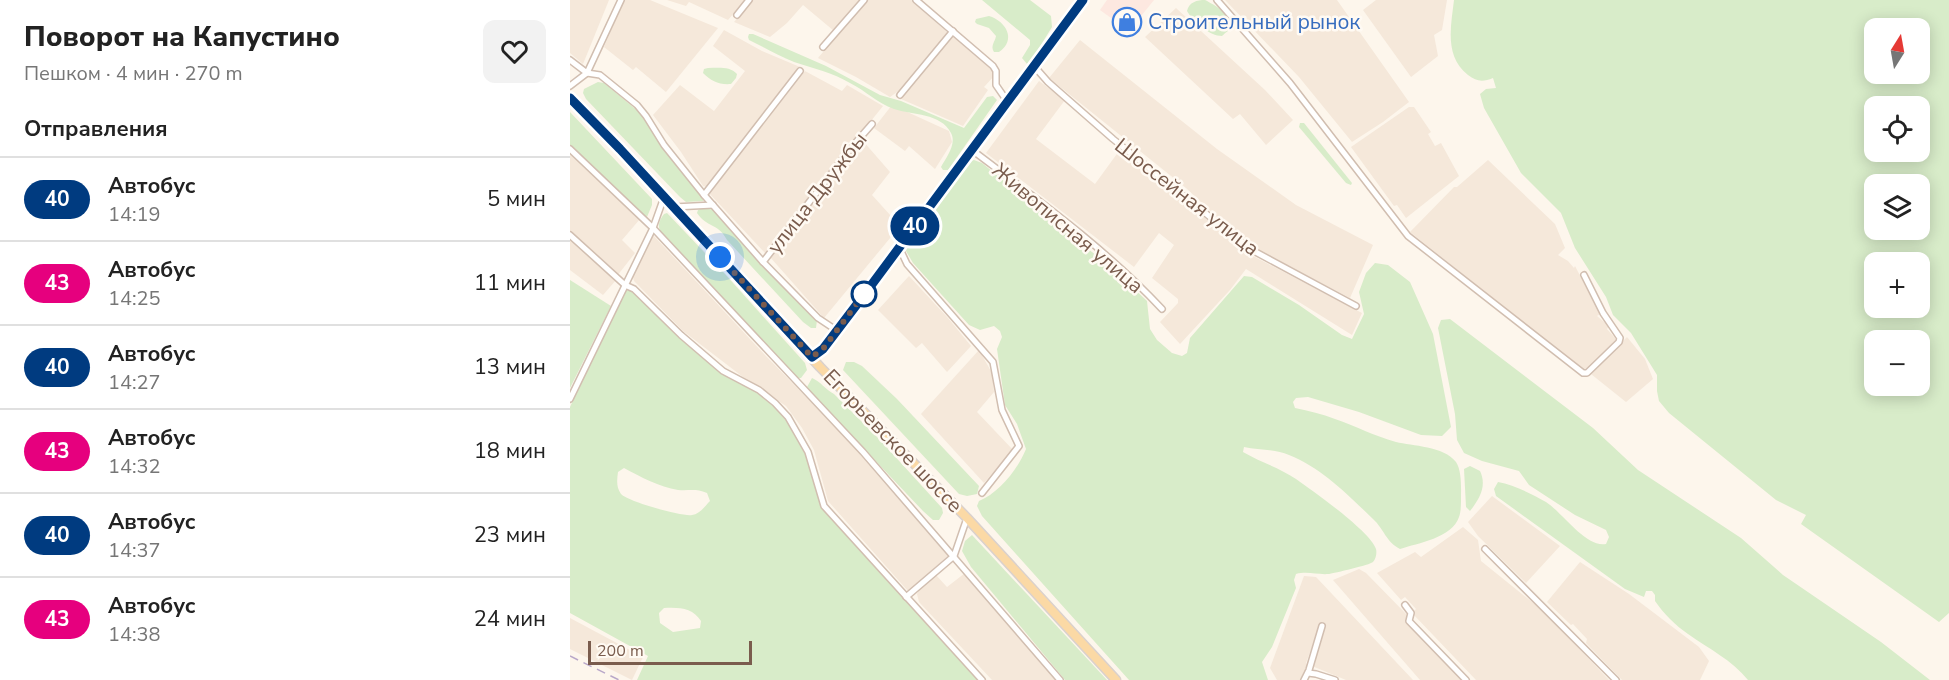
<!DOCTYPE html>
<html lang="ru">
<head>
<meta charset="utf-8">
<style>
	:root { --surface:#fff; --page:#f2f2f2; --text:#222; --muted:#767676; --line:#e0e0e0 }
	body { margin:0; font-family:"Nunito Sans",sans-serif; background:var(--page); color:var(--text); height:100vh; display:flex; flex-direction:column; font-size:22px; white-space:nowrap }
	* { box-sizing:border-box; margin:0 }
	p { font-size:20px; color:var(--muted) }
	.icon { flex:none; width:33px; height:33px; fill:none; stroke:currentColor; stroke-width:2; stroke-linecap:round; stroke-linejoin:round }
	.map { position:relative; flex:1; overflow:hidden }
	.sheet { display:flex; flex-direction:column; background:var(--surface); width:570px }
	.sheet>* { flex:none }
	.badge { padding:0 12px; border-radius:20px; font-size:21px; line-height:39px }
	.needle { width:39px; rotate:11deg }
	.controls { position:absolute; left:1294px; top:18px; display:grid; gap:12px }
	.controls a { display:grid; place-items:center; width:66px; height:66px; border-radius:12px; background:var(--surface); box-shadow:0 3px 15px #0003; font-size:30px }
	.scale { position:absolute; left:18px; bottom:15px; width:164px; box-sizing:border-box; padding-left:6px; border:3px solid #7a5c4d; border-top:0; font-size:16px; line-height:21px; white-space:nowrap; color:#7a5c4d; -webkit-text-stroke:4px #fffaf3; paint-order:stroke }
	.you { position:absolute; width:30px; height:30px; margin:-15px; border:4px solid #fff; border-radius:50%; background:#1a73e8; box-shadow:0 0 0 9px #1a73e833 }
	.map>.badge { position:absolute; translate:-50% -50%; box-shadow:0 0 0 3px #fff }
	h2 { padding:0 24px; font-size:22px; line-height:54px }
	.round { display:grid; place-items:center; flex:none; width:63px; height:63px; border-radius:12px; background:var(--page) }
	.head { display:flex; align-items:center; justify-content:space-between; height:102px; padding:0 24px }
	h1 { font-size:28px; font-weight:800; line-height:45px }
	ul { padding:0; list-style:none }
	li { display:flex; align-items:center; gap:18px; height:84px; padding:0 24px; border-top:2px solid var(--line) }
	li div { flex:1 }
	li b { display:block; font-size:22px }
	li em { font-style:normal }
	li .badge { min-width:66px; font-weight:700; text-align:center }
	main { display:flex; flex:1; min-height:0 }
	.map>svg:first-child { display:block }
</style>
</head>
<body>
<main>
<section class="sheet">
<div class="head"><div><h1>Поворот на Капустино</h1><p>Пешком · 4 мин · 270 m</p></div><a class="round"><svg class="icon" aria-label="heart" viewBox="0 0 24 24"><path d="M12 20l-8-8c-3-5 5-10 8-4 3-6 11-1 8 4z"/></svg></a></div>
<h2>Отправления</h2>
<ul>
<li><span class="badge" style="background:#003b80;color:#fff">40</span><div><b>Автобус</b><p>14:19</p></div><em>5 мин</em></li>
<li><span class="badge" style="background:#e6007e;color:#fff">43</span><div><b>Автобус</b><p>14:25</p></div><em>11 мин</em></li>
<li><span class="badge" style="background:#003b80;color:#fff">40</span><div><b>Автобус</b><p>14:27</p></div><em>13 мин</em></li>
<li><span class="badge" style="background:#e6007e;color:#fff">43</span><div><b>Автобус</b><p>14:32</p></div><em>18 мин</em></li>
<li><span class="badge" style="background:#003b80;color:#fff">40</span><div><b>Автобус</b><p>14:37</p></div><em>23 мин</em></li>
<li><span class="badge" style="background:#e6007e;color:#fff">43</span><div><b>Автобус</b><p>14:38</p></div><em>24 мин</em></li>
</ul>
</section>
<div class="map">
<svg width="1379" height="680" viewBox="0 0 1379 680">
	<rect width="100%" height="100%" fill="#fdf6ec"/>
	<!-- residential -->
	<g fill="#f5e8da">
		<polygon points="0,0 39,0 13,64 0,53"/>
		<polygon points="54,0 80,0 148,28 96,92 66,67 63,70 34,47"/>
		<polygon points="97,0 175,0 158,20 119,2 116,6"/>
		<polygon points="183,0 290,0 264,31 233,5 217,23 200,37 164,22"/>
		<polygon points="297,0 341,0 378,33 330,90 320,97 286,77 248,58"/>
		<polygon points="655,0 767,0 839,102 813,122 782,142 729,77"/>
		<polygon points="806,0 877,0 872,30 864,35 868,56 841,77 793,10"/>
		<polygon points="606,8 695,90 723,120 696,145 670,114 663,119 575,37"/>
		<polygon points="154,30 192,51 230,67 137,187 133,186 111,152 83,115 110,85 144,111 175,71 143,46"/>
		<polygon points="383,36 423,71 424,76 414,87 418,90 393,126 331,99"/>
		<polygon points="510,40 647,149 726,205 803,245 780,298 690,251 646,216 616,188 479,78"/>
		<polygon points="235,71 272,91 277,85 313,106 195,253 139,193"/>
		<polygon points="469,81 495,100 466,139 525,184 549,151 685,257 792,313 782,335 676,269 660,290 610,344 590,322 608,303 608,299 582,278 604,245 589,233 564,267 416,153"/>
		<polygon points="322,105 379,131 382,142 365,169 339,146 335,151 304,128"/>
		<polygon points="839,107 844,107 861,132 858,134 865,146 871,143 889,176 836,218 827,205 824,206 781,147"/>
		<polygon points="293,141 320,172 302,195 330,226 254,318 200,257"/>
		<polygon points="0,153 70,219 52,240 65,253 47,276 0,231"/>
		<polygon points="918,160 985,224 995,248 988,255 998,261 1004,268 1005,266 1030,314 1027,316 1039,326 1037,329 1045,338 1046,343 1019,368 1014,369 965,332 840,232 884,187 887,187"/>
		<polygon points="83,235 194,354 284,446 378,556 338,591 258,501 244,450 232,428 216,406 173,377 113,331 64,281 63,277"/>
		<polygon points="0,238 46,280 33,295 0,270"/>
		<polygon points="339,276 378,318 401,346 377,372 352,343 346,348 308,310"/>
		<polygon points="1057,337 1075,359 1083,379 1056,402 1021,374"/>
		<polygon points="409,350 422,373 424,392 407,412 443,450 414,483 351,414"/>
		<polygon points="922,496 990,546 956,583 908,536 898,522"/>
		<polygon points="893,527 908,540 911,561 972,610 1039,680 906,680 842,613 846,609 835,597 831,600 807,573 845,552 851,557"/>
		<polygon points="1010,562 1059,594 1129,647 1139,661 1130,680 1052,680 1016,643 1017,639 1003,624 1001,625 977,602"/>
		<polygon points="789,569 796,573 838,616 836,620 893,680 850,680 763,580"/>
		<polygon points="395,573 434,619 487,680 422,680 349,602 347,594 350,588 365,574 377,587"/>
		<polygon points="734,576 746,577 843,680 776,680 742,666 755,624 751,622 736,663 737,665 730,680 707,680 700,668"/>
		<polygon points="0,618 73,657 62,680 0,649"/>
	</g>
	<!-- commercial -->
	<polygon fill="#fde8e0" points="537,0 584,0 559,31 530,10"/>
	<!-- green -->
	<g fill="#d8ecc9" fill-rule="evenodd">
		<polygon points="412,0 460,0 481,16 482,27 461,61 457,64 452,58 460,45 460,40"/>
		<path d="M635 0C643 4 667 17 660 29 659 30 653 35 652 36 640 36 623 22 617 11 619 2 627 0 635 0Z"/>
		<path d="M884 0H1379V613L1369 622 1231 524 1236 515 1206 500 1099 413 1089 401 1087 391V375L1061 333 1043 315 1036 297 1005 248 991 213 951 173 914 108 910 94 916 89 926 88 923 78C913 82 907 82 898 75 874 56 881 26 884 0ZM1305 28H1350V74H1305ZM1350 106V152H1305V106ZM1305 184H1350V230H1305ZM1305 262H1350V308H1305ZM1305 340H1350V386H1305Z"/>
		<path d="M419 16C436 21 447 40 429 52H424C420 46 425 42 426 36L419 28 407 24 405 22 406 19Z"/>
		<path d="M179 34H183L256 66 310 95 331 101 394 128 417 97 423 96 427 100 378 170H373L371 167C376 158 387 144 381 133 371 113 342 115 324 109 307 103 296 91 280 83 263 73 243 68 224 62 209 56 194 47 179 40L178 37Z"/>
		<path d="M138 68C148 68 160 66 167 74L166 78 161 84C149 85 141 81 133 73L134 69Z"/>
		<polygon points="28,82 34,83 74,116 134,198 133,201 116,202 110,197 16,99 13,93 14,89"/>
		<polygon points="0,112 82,199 82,205 77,217 73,215 0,145"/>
		<polygon points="730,123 734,123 782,183 781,185 776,183 729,127"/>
		<path d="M404 160 412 163 543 269 577 301 580 329 587 340 602 353 612 356 617 353 620 338 674 276 682 277 729 305 772 335 782 339 794 314 789 292 796 273 805 263 818 265 840 282 863 334 881 427 872 436 851 435 789 412 738 397 726 398 723 402 725 408C739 411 752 414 765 419 786 426 804 436 826 442 842 446 874 446 886 462 892 471 891 488 891 499 891 504 891 512 889 517 882 538 848 543 830 549 816 542 814 529 803 519 778 495 752 468 719 455 705 449 688 450 674 447L673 452C690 462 710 468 726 479 743 491 800 531 806 549 807 553 806 559 803 562 800 565 764 573 759 574 747 575 738 571 726 574L724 580 726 588 702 647 692 662 698 680H559L412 516 407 506 409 501C429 493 448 469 456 449L447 424 435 405 427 349 432 337 430 331 424 326 410 330 399 325 343 263 336 251 337 242 397 162Z"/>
		<path d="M133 208 145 210 194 267 247 320 246 328H241L233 322 157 240C147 222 137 228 127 213L128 210Z"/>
		<path d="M97 213 155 274 235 363 237 370 231 378H227L91 233C87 225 89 221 94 214Z"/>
		<polygon points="0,280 41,306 0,388"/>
		<path d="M59 290 67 295 152 372 187 391 206 406 218 419 237 452 253 507 409 680H67L78 656 0 613V407L54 291ZM54 468C71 477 89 487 108 490 120 491 125 488 137 493L140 501C135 506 130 514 122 515 112 517 57 501 51 494 46 487 47 480 48 472ZM94 608C109 607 123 608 131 621L130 628 103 632 90 623 89 613Z"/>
		<path d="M880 319 1023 428 1068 470 1171 538 1213 575 1311 642 1360 680H1178C1162 660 1139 649 1118 634 1105 625 1094 614 1085 601V595L1082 591H1076L1074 597 1055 589 926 496 924 489 928 482C944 485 962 494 976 502 993 513 1016 548 1036 544L1039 537 1036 530 1005 515 959 485 949 471 912 461 894 453 887 440 885 414 868 328 871 320Z"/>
		<polygon points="276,362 284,362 292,366 327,399 409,486 407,494 397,496 389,494 273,370"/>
		<path d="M242 378C250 381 256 390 264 394L310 440 372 508 373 513 369 520H363L353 511 246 398 237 387Z"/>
		<path d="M900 466 910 471C917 486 910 498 900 511L896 507 894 469Z"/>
		<polygon points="402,535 537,680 495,680 401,567 392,551 395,541"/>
	</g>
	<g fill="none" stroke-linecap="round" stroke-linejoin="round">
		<!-- street casing -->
		<g stroke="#d1beb0" stroke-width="8">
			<g id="street">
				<polyline points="346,0 423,66 426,71 426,85 437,101"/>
				<polyline points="647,0 720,83 838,236 1013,373 1017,373 1049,342 1050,338 1033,313 1014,275"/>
				<polyline points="167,15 179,0"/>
				<polyline points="253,47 294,0"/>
				<polyline points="0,60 17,73 30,75 67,105 76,116 94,145 134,195 193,262 248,318 266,330"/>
				<polyline points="464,66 478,82 543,139 680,249 786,306"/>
				<polyline points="0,86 17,73 51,0"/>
				<polyline points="330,95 383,31"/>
				<polyline points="0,149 83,228 293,452 490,680"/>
				<path d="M402 150C468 200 535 248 592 309"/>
				<polyline points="134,195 230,71"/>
				<polyline points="104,207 143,205"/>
				<polyline points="0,235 55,285 64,289 111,335 153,371 189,390 205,403 218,417 238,452 254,506 412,680"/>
				<polyline points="329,247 337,264 423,362 432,410 449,446 412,493"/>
				<polyline points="193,262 281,148 302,124"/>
				<polyline points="0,399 83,228 94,197"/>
				<polyline points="915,549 1046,680"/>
				<polyline points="336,597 384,556 397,518"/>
				<polyline points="835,605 841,613 839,621 896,680"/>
				<polyline points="738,673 746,674 765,680"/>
				<polyline points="734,680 739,670 752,626"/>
			</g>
		</g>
		<!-- secondary casing -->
		<g stroke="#d6c0b0" stroke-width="10">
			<polyline id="secondary" points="242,357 253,349 291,299 513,0"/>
		</g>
		<!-- primary casing -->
		<g stroke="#dad1cd" stroke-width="11">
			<polyline id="primary" points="0,98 50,149 250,367 397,518 546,680"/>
		</g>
		<!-- street -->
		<use href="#street" stroke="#fff" stroke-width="5"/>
		<!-- secondary -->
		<use href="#secondary" stroke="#fff" stroke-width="7"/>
		<!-- primary -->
		<use href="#primary" stroke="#fbd9a5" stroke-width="8"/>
		<!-- rail -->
		<polyline stroke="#b9a8c9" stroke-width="1.5" stroke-dasharray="9 6" stroke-linecap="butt" points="0,656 49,680"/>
	</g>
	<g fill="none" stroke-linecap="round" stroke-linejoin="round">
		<!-- line casing -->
		<g stroke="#fff" stroke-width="14">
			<polyline id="line" points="0,98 50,149 242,357 253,349 291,299 513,0"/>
		</g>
		<!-- line -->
		<use href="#line" stroke="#003b80" stroke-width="9"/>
		<!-- walk -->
		<polyline stroke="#7a5c4d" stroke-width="6" stroke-dasharray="0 10.8" points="150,257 242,357 253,349 294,294"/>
	</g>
	<!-- icons -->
	<defs>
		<g id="shop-ring" transform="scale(1.5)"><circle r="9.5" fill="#fffaf3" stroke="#3f7fe0" stroke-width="1.5"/><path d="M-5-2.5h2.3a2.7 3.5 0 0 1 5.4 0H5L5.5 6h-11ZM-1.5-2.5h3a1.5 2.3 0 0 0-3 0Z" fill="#3f7fe0"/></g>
	</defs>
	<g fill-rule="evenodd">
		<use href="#shop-ring" x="557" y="22"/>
	</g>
	<!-- markers -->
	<circle fill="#fff" stroke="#003b80" stroke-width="3" cx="294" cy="294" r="12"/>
	<g text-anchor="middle" stroke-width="5" stroke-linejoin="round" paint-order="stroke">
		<!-- shop labels -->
		<g font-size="21" fill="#366cbe" stroke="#fffaf3" text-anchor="start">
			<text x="578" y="29">Строительный рынок</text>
		</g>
		<!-- street labels -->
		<g font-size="21" fill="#7a5c4d" stroke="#fffaf3">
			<text transform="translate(247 193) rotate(-52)" y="7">улица Дружбы</text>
			<text transform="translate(617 197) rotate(38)" y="7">Шоссейная улица</text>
			<text transform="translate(498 228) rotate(40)" y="7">Живописная улица</text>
			<text transform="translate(323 441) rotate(46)" y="7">Егорьевское шоссе</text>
		</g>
	</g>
</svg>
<div class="controls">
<a><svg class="needle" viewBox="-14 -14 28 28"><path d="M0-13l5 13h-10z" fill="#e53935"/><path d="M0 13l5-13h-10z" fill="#767676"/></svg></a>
<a><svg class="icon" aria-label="locate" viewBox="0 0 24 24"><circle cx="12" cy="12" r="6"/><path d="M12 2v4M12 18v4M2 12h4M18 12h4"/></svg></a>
<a><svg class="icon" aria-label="layers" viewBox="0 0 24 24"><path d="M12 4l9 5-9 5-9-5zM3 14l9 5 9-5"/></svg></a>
<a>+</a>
<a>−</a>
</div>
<div class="scale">200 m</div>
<div class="you" style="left:150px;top:257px"></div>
<b class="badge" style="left:345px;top:226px;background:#003b80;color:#fff">40</b>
</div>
</main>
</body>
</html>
